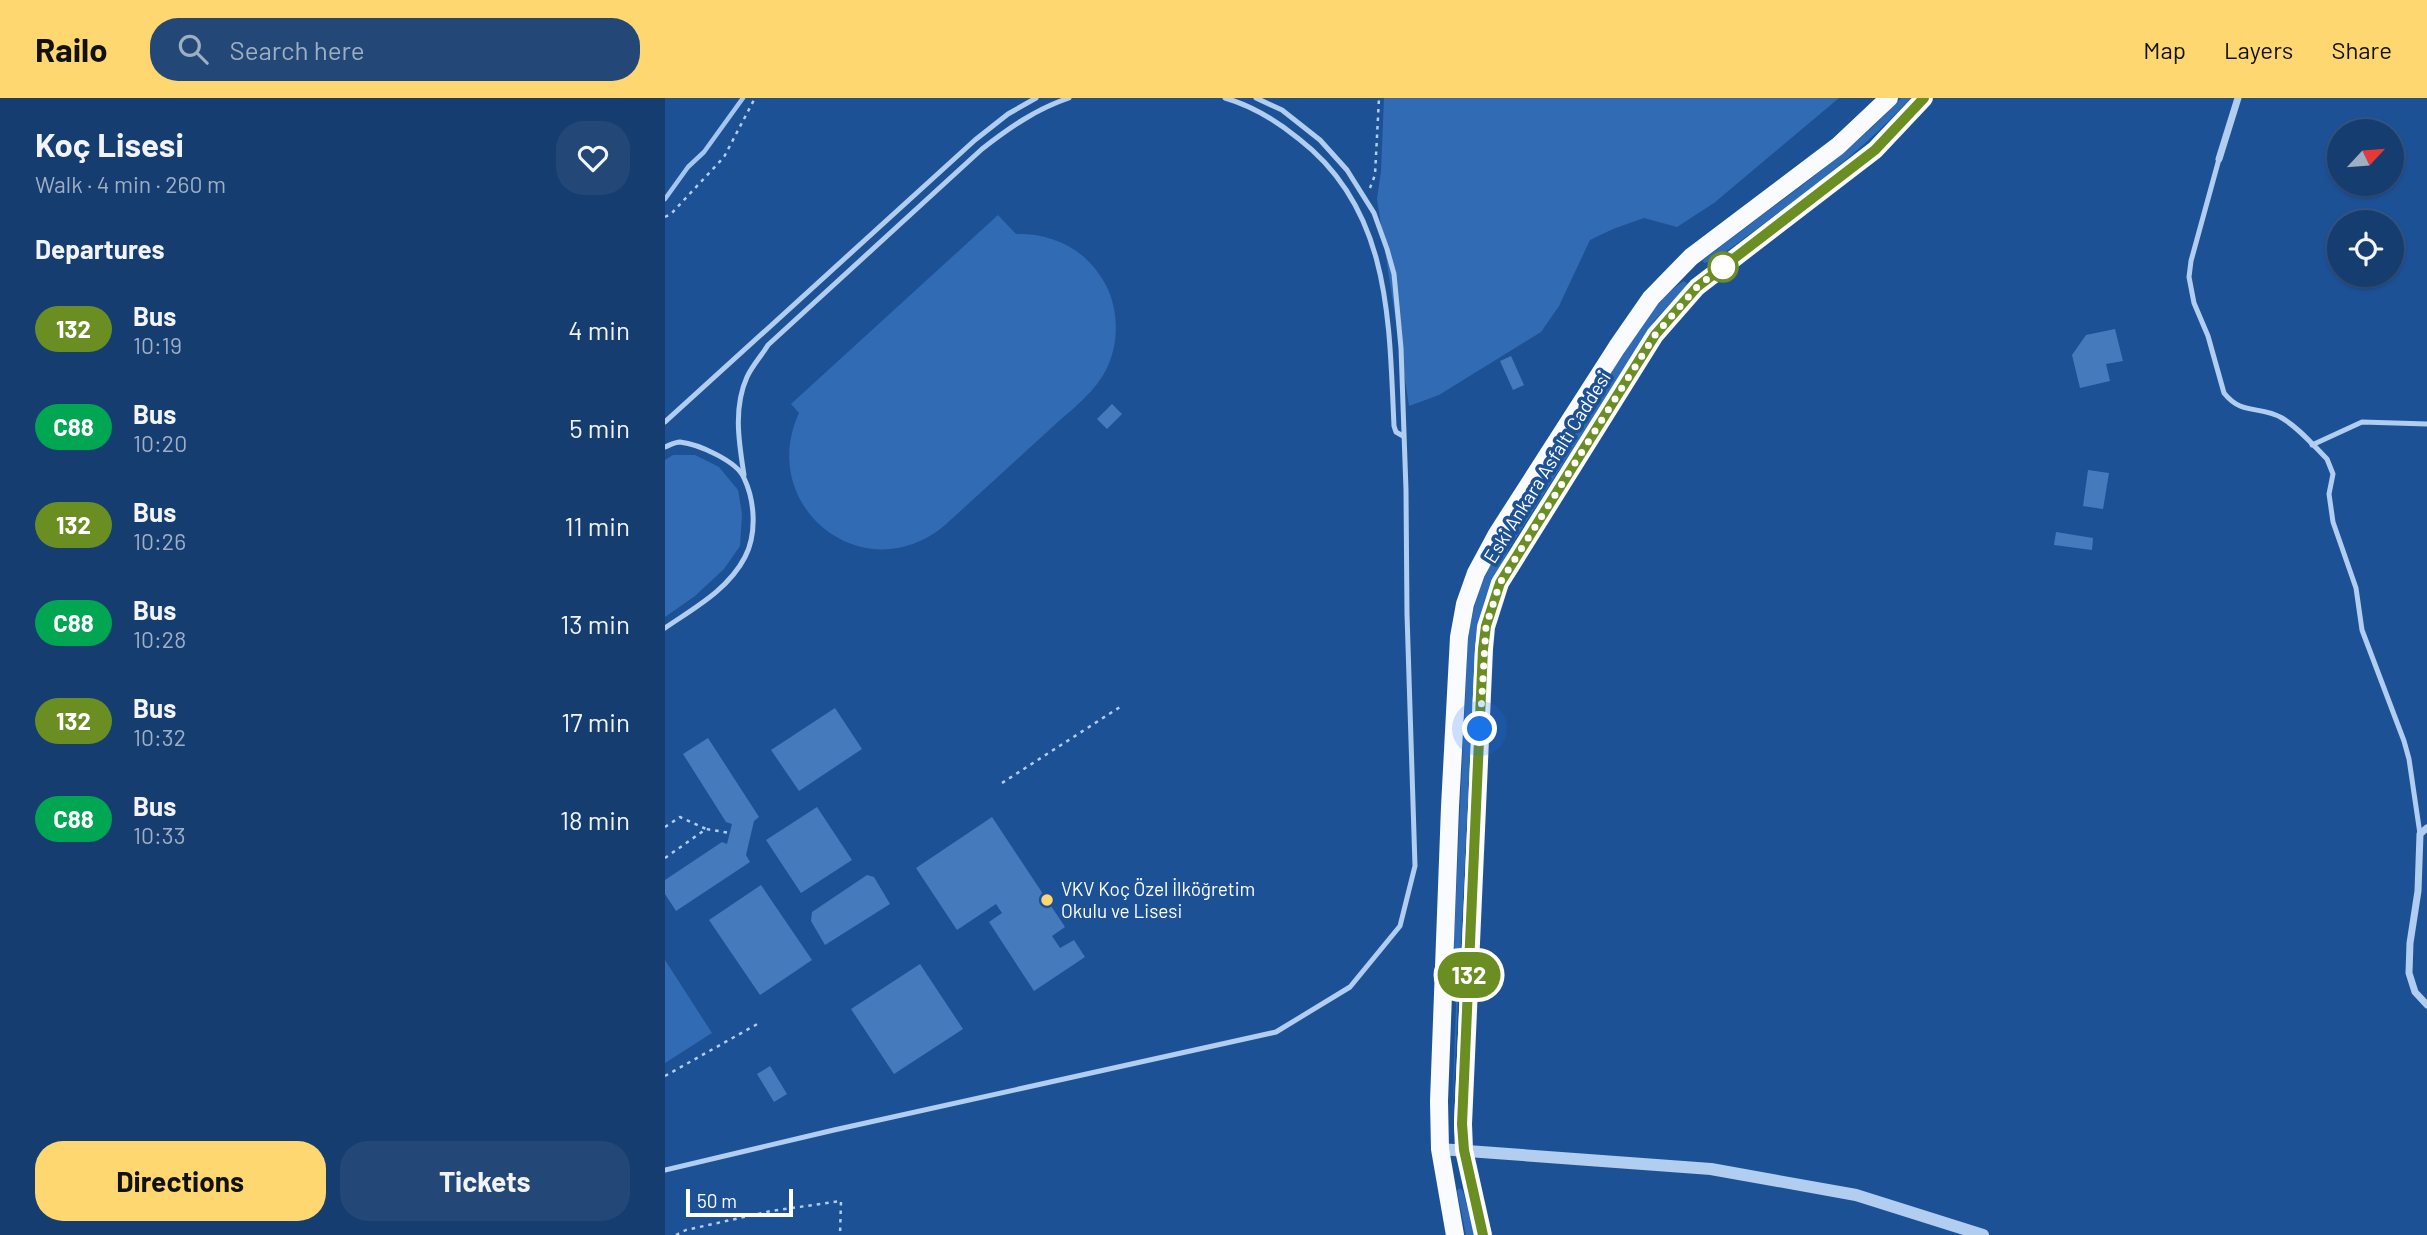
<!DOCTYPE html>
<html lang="en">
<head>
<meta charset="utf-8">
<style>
	:root { --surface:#163d70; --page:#234878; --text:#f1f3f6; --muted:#9eaec3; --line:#355683; --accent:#ffd770 }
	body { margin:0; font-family:Barlow,sans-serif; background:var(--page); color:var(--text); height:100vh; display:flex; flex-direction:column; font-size:26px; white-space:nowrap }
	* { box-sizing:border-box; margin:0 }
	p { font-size:23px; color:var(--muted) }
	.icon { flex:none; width:38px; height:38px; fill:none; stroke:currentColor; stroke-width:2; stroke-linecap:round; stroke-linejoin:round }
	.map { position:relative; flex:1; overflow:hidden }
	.details { display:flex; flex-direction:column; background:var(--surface); width:665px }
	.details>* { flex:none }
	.badge { padding:0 14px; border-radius:23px; font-size:24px; line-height:46px }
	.needle { width:46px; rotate:64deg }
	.buttons { position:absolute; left:1662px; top:21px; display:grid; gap:14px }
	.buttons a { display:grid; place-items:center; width:77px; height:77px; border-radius:50%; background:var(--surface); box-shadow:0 2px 5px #0004,0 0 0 2px var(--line); font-size:35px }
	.scale { position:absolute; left:21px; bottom:18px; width:107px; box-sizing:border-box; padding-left:7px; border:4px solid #fff; border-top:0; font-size:19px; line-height:24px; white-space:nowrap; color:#fff; -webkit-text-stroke:5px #1d5196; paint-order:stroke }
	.you { position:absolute; width:35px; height:35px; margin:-18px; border:5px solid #fff; border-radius:50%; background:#1a73e8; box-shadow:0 0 0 10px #1a73e833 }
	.map>.badge { position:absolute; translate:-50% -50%; box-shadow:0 0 0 4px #fff }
	h2 { padding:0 35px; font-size:26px; line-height:63px }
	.round { display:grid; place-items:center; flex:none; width:74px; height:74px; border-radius:28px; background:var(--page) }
	.summary { display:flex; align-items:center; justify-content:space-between; height:119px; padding:0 35px }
	h1 { font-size:33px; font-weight:700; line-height:52px }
	.action { display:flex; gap:14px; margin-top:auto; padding:14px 35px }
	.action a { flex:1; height:80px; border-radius:28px; background:var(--accent); color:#111; font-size:28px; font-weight:700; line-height:80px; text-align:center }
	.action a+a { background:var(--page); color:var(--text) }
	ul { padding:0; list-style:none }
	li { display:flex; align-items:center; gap:21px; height:98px; padding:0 35px }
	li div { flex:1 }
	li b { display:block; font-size:26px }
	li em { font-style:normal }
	li .badge { min-width:77px; font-weight:700; text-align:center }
	header { display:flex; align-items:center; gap:42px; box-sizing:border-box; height:98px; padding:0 35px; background:var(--accent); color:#111 }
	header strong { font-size:33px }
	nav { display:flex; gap:38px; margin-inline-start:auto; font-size:24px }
	.search { width:490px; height:63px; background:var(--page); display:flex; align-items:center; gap:18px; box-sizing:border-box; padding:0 24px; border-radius:28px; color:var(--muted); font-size:26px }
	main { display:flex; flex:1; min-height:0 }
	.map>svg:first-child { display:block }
</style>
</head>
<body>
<header>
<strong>Railo</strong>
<div class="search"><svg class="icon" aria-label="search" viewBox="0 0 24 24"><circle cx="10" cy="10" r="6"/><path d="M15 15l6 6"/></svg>Search here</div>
<nav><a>Map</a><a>Layers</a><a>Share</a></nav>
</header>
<main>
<section class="details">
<div class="summary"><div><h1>Koç Lisesi</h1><p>Walk · 4 min · 260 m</p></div><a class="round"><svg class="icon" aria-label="heart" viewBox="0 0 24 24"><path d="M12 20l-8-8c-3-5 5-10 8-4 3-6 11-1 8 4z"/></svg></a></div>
<h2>Departures</h2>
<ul>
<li><span class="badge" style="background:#6b8e23;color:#fff">132</span><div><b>Bus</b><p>10:19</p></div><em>4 min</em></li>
<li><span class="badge" style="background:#00a651;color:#fff">C88</span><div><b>Bus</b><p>10:20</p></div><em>5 min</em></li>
<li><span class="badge" style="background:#6b8e23;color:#fff">132</span><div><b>Bus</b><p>10:26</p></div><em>11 min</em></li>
<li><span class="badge" style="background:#00a651;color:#fff">C88</span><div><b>Bus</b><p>10:28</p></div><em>13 min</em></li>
<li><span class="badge" style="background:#6b8e23;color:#fff">132</span><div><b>Bus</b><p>10:32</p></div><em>17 min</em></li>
<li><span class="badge" style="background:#00a651;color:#fff">C88</span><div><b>Bus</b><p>10:33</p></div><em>18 min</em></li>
</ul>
<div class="action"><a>Directions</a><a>Tickets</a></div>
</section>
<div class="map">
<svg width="1762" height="1137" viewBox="0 0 1762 1137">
	<rect width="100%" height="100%" fill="#1d5196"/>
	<!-- green -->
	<g fill="#316bb4">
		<polygon points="719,0 1174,0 1049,105 1012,129 979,120 948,131 925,142 894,208 876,234 774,297 744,308 712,101 716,73"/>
		<path d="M1236 0H1246C1189 62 1121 109 1054 159L1040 165 1037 163C1104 109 1178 64 1236 0Z"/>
		<path d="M333 117 351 136C383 135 415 148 434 176 454 203 456 242 441 272 428 297 402 315 382 334 348 365 313 397 279 428 199 494 91 409 134 315L126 306Z"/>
		<path d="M1019 183 1023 186 990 222 845 449 820 501 811 541 787 1025 791 908 789 838 803 541C807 512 815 486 828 460 847 424 873 390 895 356 920 316 981 204 1019 183Z"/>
		<polygon points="8,357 30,357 54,369 73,392 77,416 75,448 59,471 30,498 0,519 0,362"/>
		<polygon points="0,862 47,935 0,965"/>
		<polygon points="794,1090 798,1093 809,1137 801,1137 792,1093"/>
	</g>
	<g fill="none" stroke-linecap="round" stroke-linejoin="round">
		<!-- stream -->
		<polyline stroke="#a4c7f1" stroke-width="4.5" points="0,101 23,69 39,54 78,0"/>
	</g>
	<!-- building -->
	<g fill="#457abd">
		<polygon points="1450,231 1458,263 1441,266 1445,283 1415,290 1407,257 1421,237"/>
		<polygon points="846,258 859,287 848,292 835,263"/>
		<polygon points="447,306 457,316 442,331 432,321"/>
		<polygon points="1423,372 1444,375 1438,411 1418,408"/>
		<polygon points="1391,434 1428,440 1427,452 1389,447"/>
		<polygon points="170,610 197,651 134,693 106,652"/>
		<polygon points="43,640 94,719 89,723 81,757 85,764 11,813 0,796 0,782 57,744 62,746 67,726 61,724 18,656"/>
		<polygon points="152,709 187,762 136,795 101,742"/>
		<polygon points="327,719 400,829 387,838 395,850 409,842 420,859 369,893 324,824 337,815 331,806 292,832 251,770"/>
		<polygon points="202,777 209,779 225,806 160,847 146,823 147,814"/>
		<polygon points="96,787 147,862 95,897 44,822"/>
		<polygon points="255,866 298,931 229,976 186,911"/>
		<polygon points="105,968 122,996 109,1004 92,976"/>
	</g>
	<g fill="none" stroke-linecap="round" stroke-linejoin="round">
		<!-- path -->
		<g stroke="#b1cdef" stroke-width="2.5" stroke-dasharray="3.5 5" stroke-linecap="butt">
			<polyline points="705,90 710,77 714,0"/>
			<polyline points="0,119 6,116 59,59 90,0"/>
			<polyline points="337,685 455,609"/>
			<polyline points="0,729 15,719 41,731"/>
			<polyline points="0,760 41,731 65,735"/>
			<polyline points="0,978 96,924"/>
			<polyline points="11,1137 21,1132 106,1113 176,1103 175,1137"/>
		</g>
		<!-- service -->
		<g stroke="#b1cdef" stroke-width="5">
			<path d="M560 0C588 8 612 23 634 41 726 112 724 223 729 328L731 334 738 338"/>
			<path d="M1554 61 1526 163 1524 179 1529 205 1543 238 1559 295C1577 318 1595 307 1617 320 1634 330 1648 347 1662 361L1668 376 1664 396 1668 424 1691 490 1697 532 1739 643 1744 661 1755 736"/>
			<polyline points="0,324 310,42 343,16 371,0"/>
			<polyline points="1647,347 1697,324 1762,326"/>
			<path d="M0 349C5 347 10 344 15 344 33 346 72 363 79 380 90 403 92 436 80 459 63 492 29 510 0 530"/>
			<path d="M79 377C74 345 68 310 82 279 87 268 97 257 103 247L317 51C344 30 371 11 404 0"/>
			<polyline points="0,1072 169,1032 611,934 685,889 735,828 750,768 742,516 741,392 736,250 729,176 722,151 709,115 682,72 655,42 617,12 591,0"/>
		</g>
		<!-- minor -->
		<g stroke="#b1cdef" stroke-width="7">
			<polyline points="1554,61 1573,0"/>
			<polyline points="1762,730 1755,736 1753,793 1745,845 1744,875 1750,894 1762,907"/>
		</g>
		<!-- tertiary -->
		<polyline stroke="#b1cdef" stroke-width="12" points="775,1051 1046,1071 1191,1097 1318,1137"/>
		<!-- primary -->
		<g stroke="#f9fbff" stroke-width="18">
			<polyline points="790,1137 775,1051 774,1003 785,709 794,539 800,506 811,475 832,436 952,249 986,200 1026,159 1173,48 1224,0"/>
			<polyline points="818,1137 799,1052 798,1026 819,551 821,529 835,485 990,237 1032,189 1210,52 1259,0"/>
		</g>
	</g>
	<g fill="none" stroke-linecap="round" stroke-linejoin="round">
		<!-- line casing -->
		<g stroke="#fff" stroke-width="16">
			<polyline id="line" points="818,1137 799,1052 797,1026 818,551 821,528 835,485 990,237 1032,189 1210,52 1259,0"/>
		</g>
		<!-- line -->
		<use href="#line" stroke="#6b8e23" stroke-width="10"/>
		<!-- walk -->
		<polyline stroke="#fff" stroke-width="7" stroke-dasharray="0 12.6" points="815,631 821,528 835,485 990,237 1032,189 1065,163 1058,169"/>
	</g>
	<!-- markers -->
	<circle fill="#fff" stroke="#6b8e23" stroke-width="3.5" cx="1058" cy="169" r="14"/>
	<circle fill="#ffd770" stroke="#1d5196" stroke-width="2.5" cx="382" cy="802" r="7"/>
	<g text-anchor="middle" stroke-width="7" stroke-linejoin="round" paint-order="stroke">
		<!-- street labels -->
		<g font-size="19" fill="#fff" stroke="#1d5196">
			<text transform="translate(882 369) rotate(-58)" y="7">Eski Ankara Asfaltı Caddesi</text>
		</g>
		<!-- poi labels -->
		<g font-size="19" fill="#fff" stroke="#1d5196" text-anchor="start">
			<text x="396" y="798">VKV Koç Özel İlköğretim<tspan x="396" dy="22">Okulu ve Lisesi</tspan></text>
		</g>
	</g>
</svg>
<div class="buttons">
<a><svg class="needle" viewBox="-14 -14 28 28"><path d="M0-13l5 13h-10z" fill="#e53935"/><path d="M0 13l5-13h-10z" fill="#9eaec3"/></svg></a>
<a><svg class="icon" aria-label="locate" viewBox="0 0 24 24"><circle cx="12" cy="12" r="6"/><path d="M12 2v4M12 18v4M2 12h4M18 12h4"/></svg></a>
</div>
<div class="scale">50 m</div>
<div class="you" style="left:815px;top:631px"></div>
<b class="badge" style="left:804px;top:877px;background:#6b8e23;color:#fff">132</b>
</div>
</main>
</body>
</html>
